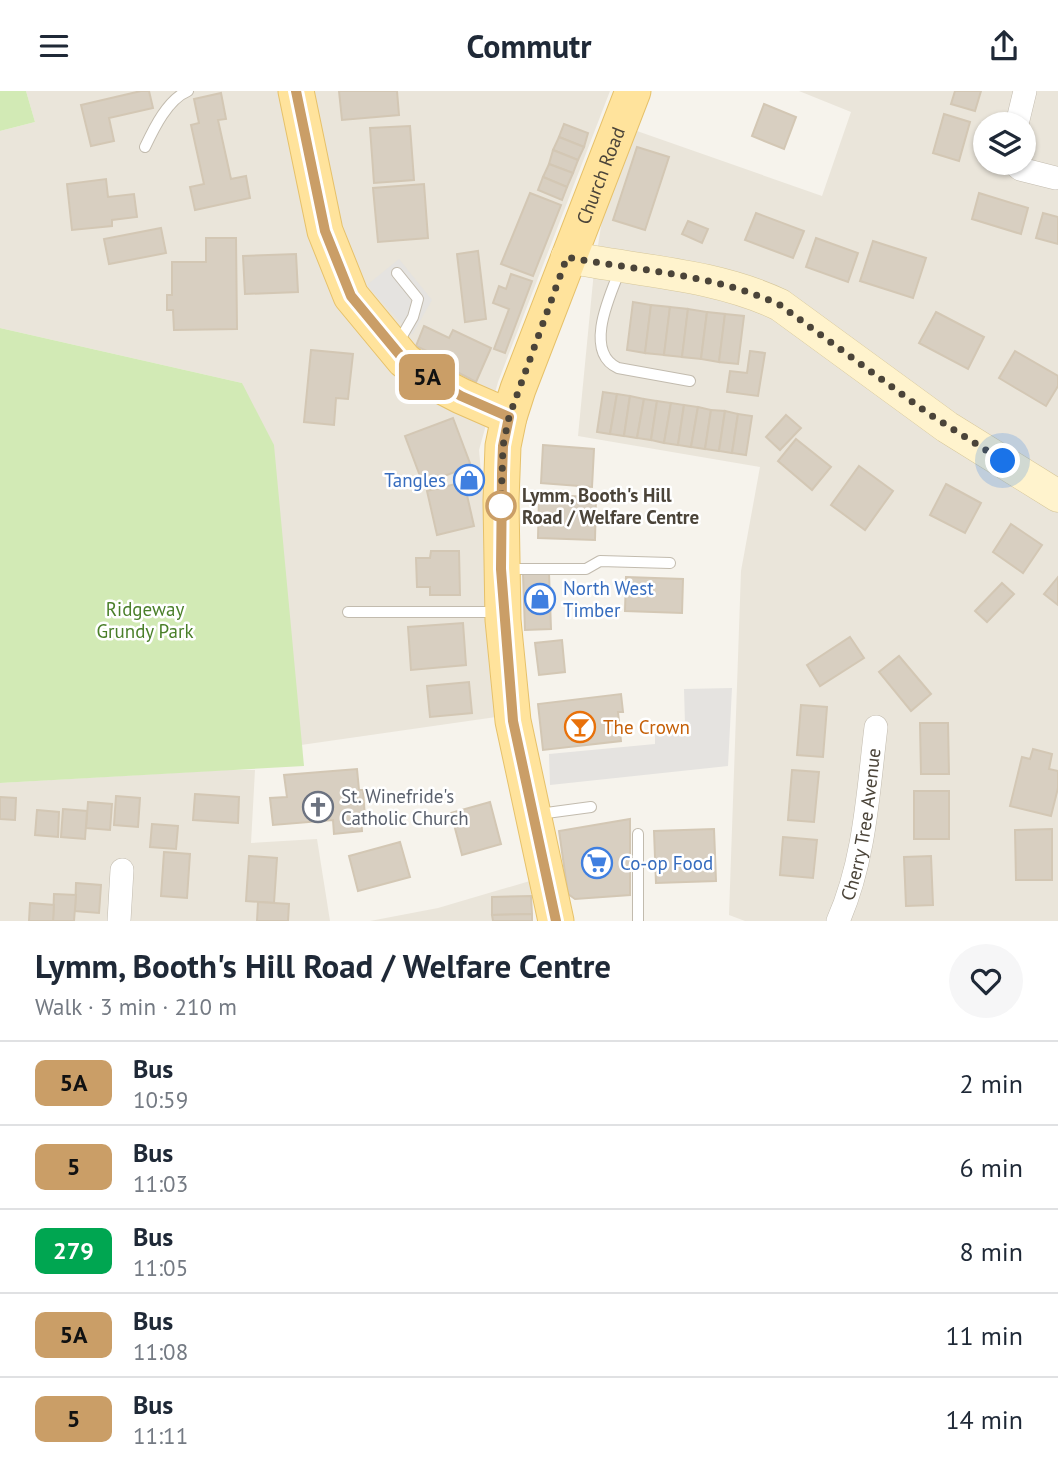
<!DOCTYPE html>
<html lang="en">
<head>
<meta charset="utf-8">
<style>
	:root { --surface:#fff; --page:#f6f6f7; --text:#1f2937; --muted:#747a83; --line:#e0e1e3 }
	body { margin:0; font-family:"PT Sans",sans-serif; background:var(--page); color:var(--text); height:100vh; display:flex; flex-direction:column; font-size:26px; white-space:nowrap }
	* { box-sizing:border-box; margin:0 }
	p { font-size:23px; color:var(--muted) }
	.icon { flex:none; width:38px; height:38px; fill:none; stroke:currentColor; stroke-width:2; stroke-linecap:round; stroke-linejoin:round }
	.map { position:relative; height:830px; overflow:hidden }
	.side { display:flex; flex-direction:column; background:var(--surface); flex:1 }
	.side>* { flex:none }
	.badge { padding:0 14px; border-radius:10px; font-size:24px; line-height:46px }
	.tools { position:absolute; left:973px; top:21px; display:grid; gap:14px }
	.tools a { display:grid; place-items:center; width:63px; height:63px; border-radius:50%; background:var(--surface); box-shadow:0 2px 5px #0004; font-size:35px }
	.you { position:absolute; width:35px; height:35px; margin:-18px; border:5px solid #fff; border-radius:50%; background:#1a73e8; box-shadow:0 0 0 10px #1a73e833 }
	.map>.badge { position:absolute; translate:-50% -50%; box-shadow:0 0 0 4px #fff }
	.round { display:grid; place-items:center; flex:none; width:74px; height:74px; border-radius:37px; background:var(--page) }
	.summary { display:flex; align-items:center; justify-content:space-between; height:119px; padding:0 35px }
	h1 { font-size:33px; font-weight:700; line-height:52px }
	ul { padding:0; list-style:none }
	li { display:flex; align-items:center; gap:21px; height:84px; padding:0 35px; border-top:2px solid var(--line) }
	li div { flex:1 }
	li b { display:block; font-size:26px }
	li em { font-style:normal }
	li .badge { min-width:77px; font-weight:700; text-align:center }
	header { display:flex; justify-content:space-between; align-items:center; height:91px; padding:0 35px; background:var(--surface); font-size:32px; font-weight:700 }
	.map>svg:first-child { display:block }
</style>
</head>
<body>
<header><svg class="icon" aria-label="menu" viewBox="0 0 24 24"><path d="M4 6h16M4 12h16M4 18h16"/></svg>Commutr<svg class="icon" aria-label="share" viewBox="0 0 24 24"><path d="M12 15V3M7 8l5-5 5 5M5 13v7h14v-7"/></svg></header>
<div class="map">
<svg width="1058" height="830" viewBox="0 0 1058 830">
	<rect width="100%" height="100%" fill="#f6f3ec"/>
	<!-- residential -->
	<g fill="#eae5da" fill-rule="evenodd">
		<polygon points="26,0 610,0 498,291 479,359 503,625 301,654 242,292 0,237 0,40 35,31"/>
		<path d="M799 0H1058V830H745L729 824 741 480 760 376 578 345 594 180 607 97 637 40 822 105 851 21ZM985 33H1024V72H985Z"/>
		<polygon points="225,679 255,679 251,752 317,748 330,830 0,830 0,692"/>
		<polygon points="530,790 533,830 370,830 438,817"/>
	</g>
	<!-- green -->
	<g fill="#d2eab5">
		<polygon points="0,0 26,0 35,31 0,40"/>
		<polygon points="0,237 242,292 274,354 304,675 0,692"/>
	</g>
	<!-- parking -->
	<g fill="#e5e3e0">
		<polygon points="399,168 432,209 412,244 367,194"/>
		<polygon points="732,597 728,675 550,694 549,663 655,653 655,634 685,633 684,598"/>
	</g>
	<!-- building -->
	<g fill="#d8cfc1" stroke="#d3c7b4" stroke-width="2">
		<polygon points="141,0 149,0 153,17 109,27 114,50 91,55 81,14"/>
		<polygon points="339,0 397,0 399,24 342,29"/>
		<polygon points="955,0 981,0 975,20 951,13"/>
		<polygon points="221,2 226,28 218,29 231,88 246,85 250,107 195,119 190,96 204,93 191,34 199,32 194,8"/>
		<polygon points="764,13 796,26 784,58 752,45"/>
		<polygon points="944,23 970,31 959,70 933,62"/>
		<polygon points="564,33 588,42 584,56 559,46"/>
		<polygon points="410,35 414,89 374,92 370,37"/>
		<polygon points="559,46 584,56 578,69 553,59"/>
		<polygon points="637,56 669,66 645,139 613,129"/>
		<polygon points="553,59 578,69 573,82 549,73"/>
		<polygon points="549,73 573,82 567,96 543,86"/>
		<polygon points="543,86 567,96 562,109 538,99"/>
		<polygon points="106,88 108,106 134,103 137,126 112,129 112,135 72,139 67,93"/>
		<polygon points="424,93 428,147 378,151 373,97"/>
		<polygon points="530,102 561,114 533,185 501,173"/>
		<polygon points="979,102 1028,117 1021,143 972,128"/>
		<polygon points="756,122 804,140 793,167 745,149"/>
		<polygon points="1043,122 1058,126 1058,153 1036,147"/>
		<polygon points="688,130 708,138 702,152 682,143"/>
		<polygon points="161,137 166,162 109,173 104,148"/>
		<polygon points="206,147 236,147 237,238 174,239 173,219 167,219 167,204 172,204 172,171 206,171"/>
		<polygon points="816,147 858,162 848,191 806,176"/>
		<polygon points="873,150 926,167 913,207 860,190"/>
		<polygon points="478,160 486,228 465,231 457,163"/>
		<polygon points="296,163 298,201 245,203 243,165"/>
		<polygon points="511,183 532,190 505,262 494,258 509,218 493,212 499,195 506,198"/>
		<polygon points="633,211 651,214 645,262 627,259"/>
		<polygon points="651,214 670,216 664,264 645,262"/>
		<polygon points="670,216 688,218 682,266 664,264"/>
		<polygon points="688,218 707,221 701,268 682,266"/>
		<polygon points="707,221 725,223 719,271 701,268"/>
		<polygon points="936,221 984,246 968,278 919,252"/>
		<polygon points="725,223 744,225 738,273 719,271"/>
		<polygon points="424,235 449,247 453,239 491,257 476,291 457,281 458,278 443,271 444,268 416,255"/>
		<polygon points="311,259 353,263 348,308 336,307 334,334 304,331"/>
		<polygon points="750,260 765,262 758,305 727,301 730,280 747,282"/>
		<polygon points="1015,260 1058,285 1058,295 1046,315 999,287"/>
		<polygon points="603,301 617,303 610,343 597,341"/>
		<polygon points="617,303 630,305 624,345 610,343"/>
		<polygon points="630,305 644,308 637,347 624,345"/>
		<polygon points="644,308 657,310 651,349 637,347"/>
		<polygon points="657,310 671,312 664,352 651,349"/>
		<polygon points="671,312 684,314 678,354 664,352"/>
		<polygon points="684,314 698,316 691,356 678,354"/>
		<polygon points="698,316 711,319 705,358 691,356"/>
		<polygon points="711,319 725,320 719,360 705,358"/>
		<polygon points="725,320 738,323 732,362 719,360"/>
		<polygon points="738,323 752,325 746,364 732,362"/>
		<polygon points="786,324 801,337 780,359 766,346"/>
		<polygon points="453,327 471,375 423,393 405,345"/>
		<polygon points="796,348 831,376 812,399 778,370"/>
		<polygon points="543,354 594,358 592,396 541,392"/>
		<polygon points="859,375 893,400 865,439 831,414"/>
		<polygon points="464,391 474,435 437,444 427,400"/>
		<polygon points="946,393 981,412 965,442 930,424"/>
		<polygon points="539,404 596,406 595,449 538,447"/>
		<polygon points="1011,433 1042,454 1023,482 993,461"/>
		<polygon points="431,460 459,460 460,504 430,504 430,496 417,496 416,467 430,467"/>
		<polygon points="549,482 551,538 525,539 523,483"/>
		<polygon points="626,486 683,488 682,522 625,520"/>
		<polygon points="1058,486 1058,514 1044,503"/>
		<polygon points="1002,492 1014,503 987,531 975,520"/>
		<polygon points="463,532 466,574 411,579 408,536"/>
		<polygon points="850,546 864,567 820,595 807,574"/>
		<polygon points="562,549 565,581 539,584 535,552"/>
		<polygon points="899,565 931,603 911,620 879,581"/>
		<polygon points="469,591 472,622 430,626 427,595"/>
		<polygon points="621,603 623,621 618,621 621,650 543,659 538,613"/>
		<polygon points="801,614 827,616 823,666 797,664"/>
		<polygon points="920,632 948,632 949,683 921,683"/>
		<polygon points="1033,658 1052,663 1049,678 1058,680 1058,697 1051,725 1010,715 1022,666 1030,668"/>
		<polygon points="357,678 359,699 363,699 365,726 361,726 362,740 334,743 333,729 273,734 270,707 287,706 284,684"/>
		<polygon points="792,679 819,681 814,731 788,729"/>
		<rect x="914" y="700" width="35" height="48"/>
		<polygon points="195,703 239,706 238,732 193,729"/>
		<polygon points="116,705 140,707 138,736 114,734"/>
		<polygon points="0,706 16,707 15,729 0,728"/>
		<polygon points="88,711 112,713 110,739 86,737"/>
		<polygon points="490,711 501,753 462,764 451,722"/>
		<polygon points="63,718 87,720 85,748 61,746"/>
		<polygon points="37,719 59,721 58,746 35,744"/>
		<polygon points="630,728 630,804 575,808 568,803 559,740"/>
		<polygon points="152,733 178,735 176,758 150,756"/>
		<polygon points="714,738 716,790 656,792 654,740"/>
		<polygon points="1052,738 1052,789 1016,789 1015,739"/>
		<polygon points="783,746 817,749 813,787 780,784"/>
		<polygon points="400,751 410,786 358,800 349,765"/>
		<polygon points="164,761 190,763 187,807 161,805"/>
		<polygon points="249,765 277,767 274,812 246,810"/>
		<polygon points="931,765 933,814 906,815 904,766"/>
		<polygon points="76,792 101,794 99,822 75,820"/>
		<polygon points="54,803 76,804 74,830 53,830"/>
		<polygon points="531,805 532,823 492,824 492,806"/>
		<polygon points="258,811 289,813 288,830 257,830"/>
		<polygon points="30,812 54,814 53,830 29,830"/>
		<polygon points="532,823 532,830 493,830 492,824"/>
	</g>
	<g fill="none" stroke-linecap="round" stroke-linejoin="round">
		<!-- service casing -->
		<g stroke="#c2bbae" stroke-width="12">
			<g id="service">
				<path d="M145 56C154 37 168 8 188 0"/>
				<path d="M620 179C610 204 583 261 618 277L690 290"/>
				<polyline points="397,182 418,208 413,226 398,252"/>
				<polyline points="508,478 586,478 600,470 670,472"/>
				<polyline points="348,521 497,521"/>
				<polyline points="539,723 591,716"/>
				<polyline points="638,830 638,743"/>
			</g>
		</g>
		<!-- minor casing -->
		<g stroke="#c2bbae" stroke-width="24">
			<g id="minor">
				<polyline points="1017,33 1025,0"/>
				<polyline points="1013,72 1020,78 1056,87"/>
				<polyline points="119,830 122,779"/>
				<path id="s1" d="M838 830C865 769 868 701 876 636"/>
			</g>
		</g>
		<!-- secondary casing -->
		<g stroke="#d6c79b" stroke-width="33">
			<path id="secondary" d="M567 166C638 180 715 183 780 214L947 336 1058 405"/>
		</g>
		<!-- primary casing -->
		<g stroke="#e6c16a" stroke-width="37">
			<g id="primary">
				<polyline points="296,0 325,140 351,205 404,269 430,289 461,305 509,326"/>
				<path id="s2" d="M556 830 513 630 503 529 501 410 503 355 509 326 518 298 633 0"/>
			</g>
		</g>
		<!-- service -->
		<use href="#service" stroke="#fff" stroke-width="10"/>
		<!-- minor -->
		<use href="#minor" stroke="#fff" stroke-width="23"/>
		<!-- secondary -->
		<use href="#secondary" stroke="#fff3cd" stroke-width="32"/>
		<!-- primary -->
		<use href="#primary" stroke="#ffe39c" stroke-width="35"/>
	</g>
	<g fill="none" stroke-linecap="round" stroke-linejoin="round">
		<!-- line casing -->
		<g stroke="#fff" stroke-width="16">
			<polyline id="line" points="296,0 325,140 351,205 404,269 417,279 461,305 509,326 503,355 502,383 501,478 513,630 556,830"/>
		</g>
		<!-- line -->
		<use href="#line" stroke="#ca9e67" stroke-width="10"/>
		<!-- walk -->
		<path stroke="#4b4439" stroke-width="7" stroke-dasharray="0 12.6" d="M501 415 503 355 509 326 567 166C638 180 715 183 780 214L929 323 1003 370"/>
	</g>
	<!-- icons -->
	<defs>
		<g id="shop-ring" transform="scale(1.575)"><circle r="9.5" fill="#fff" stroke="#3f7fe0" stroke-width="1.5"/><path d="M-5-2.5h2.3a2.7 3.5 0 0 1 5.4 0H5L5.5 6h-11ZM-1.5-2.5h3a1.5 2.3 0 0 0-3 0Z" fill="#3f7fe0"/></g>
		<g id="bar-ring" transform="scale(1.575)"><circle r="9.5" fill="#fff" stroke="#e8710a" stroke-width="1.5"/><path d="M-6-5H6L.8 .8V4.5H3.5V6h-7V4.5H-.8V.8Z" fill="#e8710a"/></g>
		<g id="church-ring" transform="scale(1.575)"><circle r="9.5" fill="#fff" stroke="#6b7280" stroke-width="1.5"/><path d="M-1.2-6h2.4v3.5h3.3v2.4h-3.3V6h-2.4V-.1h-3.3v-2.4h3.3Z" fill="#6b7280"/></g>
		<g id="supermarket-ring" transform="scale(1.575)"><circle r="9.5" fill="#fff" stroke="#3f7fe0" stroke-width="1.5"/><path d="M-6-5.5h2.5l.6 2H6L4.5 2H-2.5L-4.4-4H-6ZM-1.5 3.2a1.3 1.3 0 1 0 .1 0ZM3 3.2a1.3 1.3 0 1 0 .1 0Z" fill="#3f7fe0"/></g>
	</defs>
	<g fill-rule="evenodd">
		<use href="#shop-ring" x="469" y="389"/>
		<use href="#shop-ring" x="540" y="508"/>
		<use href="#bar-ring" x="580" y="636"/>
		<use href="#church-ring" x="318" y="716"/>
		<use href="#supermarket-ring" x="597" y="772"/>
	</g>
	<!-- markers -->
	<circle fill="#fff" stroke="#ca9e67" stroke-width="3.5" cx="501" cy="415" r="14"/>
	<g text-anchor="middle" stroke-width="5" stroke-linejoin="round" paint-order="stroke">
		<!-- street labels -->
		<g font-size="19" fill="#4b4439" stroke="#fff">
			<text dy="7" stroke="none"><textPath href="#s2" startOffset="768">Church Road</textPath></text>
			<text dy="7" stroke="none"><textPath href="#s1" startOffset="100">Cherry Tree Avenue</textPath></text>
		</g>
		<!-- shop labels -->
		<g font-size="19" fill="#366cbe" stroke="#fff" text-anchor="start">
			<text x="446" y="396" text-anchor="end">Tangles</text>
			<text x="563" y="504">North West<tspan x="563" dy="22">Timber</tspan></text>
			<text x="620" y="779">Co-op Food</text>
		</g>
		<!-- stop labels -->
		<g font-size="19" font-weight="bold" fill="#4b4439" stroke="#fff" text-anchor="start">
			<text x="522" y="411">Lymm, Booth's Hill<tspan x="522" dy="22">Road / Welfare Centre</tspan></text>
		</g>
		<!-- park labels -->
		<g font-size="19" fill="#4a7f2a" stroke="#fff">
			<text x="145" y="525">Ridgeway<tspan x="145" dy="22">Grundy Park</tspan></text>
		</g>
		<!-- food labels -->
		<g font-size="19" fill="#c56008" stroke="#fff" text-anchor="start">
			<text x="603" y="643">The Crown</text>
		</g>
		<!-- worship labels -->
		<g font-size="19" fill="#5b616d" stroke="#fff" text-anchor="start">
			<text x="341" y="712">St. Winefride's<tspan x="341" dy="22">Catholic Church</tspan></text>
		</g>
	</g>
</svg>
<div class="tools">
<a><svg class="icon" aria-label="layers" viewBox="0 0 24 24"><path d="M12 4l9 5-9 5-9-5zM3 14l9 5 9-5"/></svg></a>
</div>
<div class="you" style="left:1003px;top:370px"></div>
<b class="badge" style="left:427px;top:286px;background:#ca9e67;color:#111">5A</b>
</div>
<section class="side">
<div class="summary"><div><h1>Lymm, Booth's Hill Road / Welfare Centre</h1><p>Walk · 3 min · 210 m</p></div><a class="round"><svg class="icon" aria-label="heart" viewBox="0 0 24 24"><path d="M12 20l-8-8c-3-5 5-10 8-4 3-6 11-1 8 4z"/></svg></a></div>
<ul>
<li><span class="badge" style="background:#ca9e67;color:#111">5A</span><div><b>Bus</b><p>10:59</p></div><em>2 min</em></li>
<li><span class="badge" style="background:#ca9e67;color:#111">5</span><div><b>Bus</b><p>11:03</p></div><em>6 min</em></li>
<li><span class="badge" style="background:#00a651;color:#fff">279</span><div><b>Bus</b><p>11:05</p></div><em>8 min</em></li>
<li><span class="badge" style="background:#ca9e67;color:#111">5A</span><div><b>Bus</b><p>11:08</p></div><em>11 min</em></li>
<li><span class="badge" style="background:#ca9e67;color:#111">5</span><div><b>Bus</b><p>11:11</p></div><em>14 min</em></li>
</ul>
</section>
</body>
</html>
